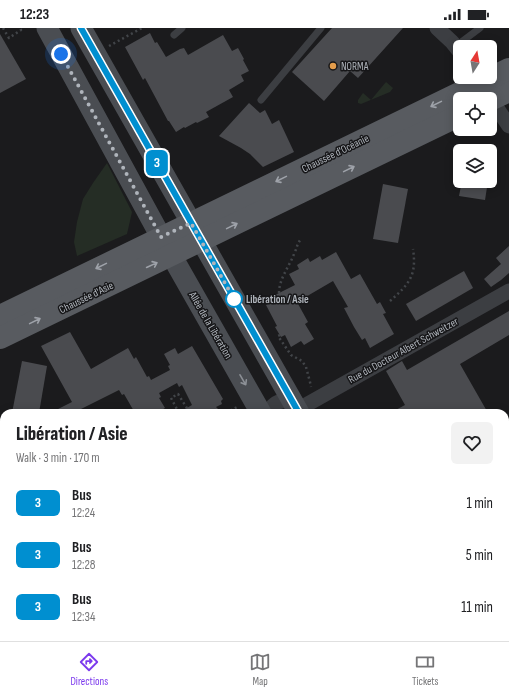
<!DOCTYPE html>
<html lang="en">
<head>
<meta charset="utf-8">
<style>
	:root { --surface:#fff; --page:#f2f2f2; --text:#202124; --muted:#757577; --line:#e0e0e0; --accent:#7c3aed }
	body { margin:0; font-family:"Sofia Sans Condensed",sans-serif; background:var(--page); color:var(--text); height:100vh; display:flex; flex-direction:column; font-size:15px; white-space:nowrap }
	* { box-sizing:border-box; margin:0 }
	p { font-size:13px; color:var(--muted) }
	.icon { flex:none; width:22px; height:22px; fill:none; stroke:currentColor; stroke-width:2; stroke-linecap:round; stroke-linejoin:round }
	.map { position:relative; flex:1; overflow:hidden }
	.drawer { position:absolute; left:0px; top:381px; width:509px; height:232px; display:flex; flex-direction:column; background:var(--surface); border-radius:12px 12px 0 0; box-shadow:0 2px 10px #0003 }
	.drawer>* { flex:none }
	.badge { padding:0 8px; border-radius:6px; font-size:14px; line-height:26px }
	.needle { width:26px; rotate:11deg }
	.tools { position:absolute; left:453px; top:12px; display:grid; gap:8px }
	.tools a { display:grid; place-items:center; width:44px; height:44px; border-radius:6px; background:var(--surface); box-shadow:0 2px 10px #0003; font-size:20px }
	.you { position:absolute; width:20px; height:20px; margin:-10px; border:3px solid #fff; border-radius:50%; background:#1a73e8; box-shadow:0 0 0 6px #1a73e833 }
	.map>.badge { position:absolute; translate:-50% -50%; box-shadow:0 0 0 2px #fff }
	.round { display:grid; place-items:center; flex:none; width:42px; height:42px; border-radius:6px; background:var(--page) }
	.headline { display:flex; align-items:center; justify-content:space-between; height:68px; padding:0 16px }
	h1 { font-size:19px; font-weight:800; line-height:30px }
	ul { padding:0; list-style:none }
	li { display:flex; align-items:center; gap:12px; height:52px; padding:0 16px }
	li div { flex:1 }
	li b { display:block; font-size:15px }
	li em { font-style:normal }
	li .badge { min-width:44px; font-weight:700; text-align:center }
	.status { display:flex; justify-content:space-between; align-items:center; height:28px; padding:0 20px; background:var(--surface); direction:ltr }
	.status svg { height:11px; fill:currentColor }
	.menu { display:flex; justify-content:space-around; align-items:center; height:56px; border-top:1px solid var(--line); background:var(--surface); font-size:11px; color:var(--muted) }
	.menu a { display:grid; justify-items:center; gap:2px }
	.menu .current { color:var(--accent) }
	.map>svg:first-child { display:block }
</style>
</head>
<body>
<div class="status"><b>12:23</b><svg viewBox="0 0 49 12"><path d="M0 12V9h3v3zM5 12V6h3v6zM10 12V3h3v9zM15 12V0h3v12zM26 1h20v11H26zM47 4h2v5h-2z"/></svg></div>
<div class="map">
<svg width="509" height="613" viewBox="0 0 509 613">
	<rect width="100%" height="100%" fill="#1b1b1d"/>
	<!-- built -->
	<polygon fill="#27272a" points="0,529 4,532 4,609 109,609 114,613 0,613"/>
	<!-- green -->
	<g fill="#252d25">
		<polygon points="386,54 393,60 390,64 361,76 358,75 358,72 363,65 371,72"/>
		<polygon points="107,135 132,184 127,206 77,228 74,214 77,194 83,171 93,155"/>
		<polygon points="505,604 509,611 509,613 478,613 485,609 505,609"/>
	</g>
	<!-- building -->
	<g fill="#4a4b4f">
		<polygon points="332,0 403,0 358,50 350,43 324,73 292,44"/>
		<polygon points="150,5 155,15 157,14 166,29 180,21 184,20 188,27 223,7 232,23 238,20 244,31 243,32 249,43 241,47 244,53 229,62 233,69 206,84 209,89 197,95 196,94 185,100 184,99 176,104 169,93 168,93 145,50 143,52 125,19"/>
		<polygon points="0,6 26,51 0,65"/>
		<polygon points="249,75 260,85 265,82 272,96 279,92 294,124 263,139 250,126 241,120 219,108"/>
		<polygon points="462,153 488,153 485,172 459,168"/>
		<polygon points="383,156 408,161 398,215 373,211"/>
		<polygon points="509,218 509,245 501,252 491,259 484,251 501,236 496,230"/>
		<polygon points="336,224 351,251 360,246 377,276 380,274 386,285 383,286 394,306 370,320 365,310 362,312 354,299 344,280 348,279 333,253 297,274 308,294 305,296 314,311 304,317 301,313 291,319 285,307 281,309 275,299 277,298 266,277 271,274 269,270 295,257 289,246 299,241 297,237 308,230 310,234 320,228 322,232"/>
		<polygon points="464,243 473,260 416,293 406,276"/>
		<polygon points="509,283 509,307 460,336 488,385 390,385 405,377 386,343 402,333 407,342"/>
		<polygon points="70,304 91,341 128,320 134,331 136,329 147,349 149,348 151,352 170,342 168,338 170,337 164,326 175,320 178,326 192,318 223,371 221,373 222,376 216,379 218,381 210,385 178,385 192,377 182,357 179,359 177,355 159,365 161,369 159,370 165,380 156,385 135,385 124,366 122,367 119,362 73,385 50,385 72,374 41,318"/>
		<polygon points="22,333 47,338 39,385 12,385"/>
	</g>
	<g fill="none" stroke-linecap="round" stroke-linejoin="round">
		<!-- path -->
		<g stroke="#424549" stroke-width="2.5" stroke-dasharray="2 3" stroke-linecap="butt">
			<polyline points="3,0 9,10 21,2 20,0"/>
			<polyline points="109,18 142,0"/>
			<path d="M279 265C279 251 289 239 294 226 297 220 297 216 301 211"/>
			<path d="M390 273C409 256 417 248 413 221"/>
			<polyline points="280,307 278,308 291,327 302,333 306,339 310,354 311,359"/>
			<polyline points="179,385 171,370 178,366 190,385"/>
			<polyline points="226,385 239,378"/>
			<polyline points="0,477 4,475"/>
		</g>
		<!-- lane -->
		<g stroke="#3c3e42" stroke-width="7">
			<polyline points="174,7 182,0"/>
			<polyline points="456,18 480,0"/>
			<polyline points="261,72 321,0"/>
		</g>
		<!-- street -->
		<g stroke="#3c3e42" stroke-width="15">
			<polyline points="437,0 452,14 460,24"/>
			<polyline points="486,64 509,98"/>
			<polyline points="297,382 509,263"/>
			<path d="M268 385C273 374 284 369 294 376"/>
			<polyline points="0,516 4,519"/>
			<polyline points="129,609 135,613"/>
		</g>
		<!-- secondary -->
		<g stroke="#4a4d52" stroke-width="21">
			<polyline points="47,0 161,209 261,385"/>
			<polyline points="81,0 299,385"/>
			<polyline points="389,609 391,613"/>
			<polyline points="427,609 429,613"/>
		</g>
		<!-- primary -->
		<g stroke="#585b60" stroke-width="22">
			<polyline points="490,72 509,63"/>
			<polyline points="0,288 509,41"/>
			<polyline points="0,310 460,87"/>
		</g>
	</g>
	<!-- one-way arrows -->
	<defs><path id="oneway-shaft" d="M-6 0H5M1.5-3L5.5 0L1.5 3" fill="none" stroke-width="1.6" stroke-linecap="round" stroke-linejoin="round"/></defs>
	<g stroke="#9ea2a9">
		<use href="#oneway-shaft" transform="translate(436 76) rotate(154)"/>
		<use href="#oneway-shaft" transform="translate(349 141) rotate(-26)"/>
		<use href="#oneway-shaft" transform="translate(281 151) rotate(154)"/>
		<use href="#oneway-shaft" transform="translate(232 198) rotate(-26)"/>
		<use href="#oneway-shaft" transform="translate(152 237) rotate(-25)"/>
		<use href="#oneway-shaft" transform="translate(101 238) rotate(154)"/>
		<use href="#oneway-shaft" transform="translate(35 293) rotate(-26)"/>
	</g>
	<use stroke="#8c9096" href="#oneway-shaft" transform="translate(243 352) rotate(60)"/>
	<g fill="none" stroke-linecap="round" stroke-linejoin="round">
		<!-- line casing -->
		<g stroke="#fff" stroke-width="9">
			<polyline id="line" points="81,0 299,385"/>
		</g>
		<!-- line -->
		<use href="#line" stroke="#008fd0" stroke-width="6"/>
		<!-- walk -->
		<polyline stroke="#afb4bb" stroke-width="4" stroke-dasharray="0 7.2" points="61,26 161,209 191,195 234,271"/>
	</g>
	<!-- markers -->
	<circle fill="#e49d4c" stroke="#161618" stroke-width="1.5" cx="333" cy="38" r="4"/>
	<circle fill="#fff" stroke="#008fd0" stroke-width="2" cx="234" cy="271" r="8"/>
	<g text-anchor="middle" stroke-width="3" stroke-linejoin="round" paint-order="stroke">
		<!-- poi labels -->
		<g font-size="11" fill="#afb4bb" stroke="#161618" text-anchor="start">
			<text x="341" y="42">NORMA</text>
		</g>
		<!-- street labels -->
		<g font-size="11" fill="#afb4bb" stroke="#161618">
			<text transform="translate(335 125) rotate(-26)" y="4">Chaussée d'Océanie</text>
			<text transform="translate(86 269) rotate(-26)" y="4">Chaussée d'Asie</text>
			<text transform="translate(211 297) rotate(60)" y="4">Allée de la Libération</text>
			<text transform="translate(403 322) rotate(-29)" y="4">Rue du Docteur Albert Schweitzer</text>
		</g>
		<!-- stop labels -->
		<g font-size="11" font-weight="bold" fill="#afb4bb" stroke="#161618" text-anchor="start">
			<text x="246" y="275">Libération / Asie</text>
		</g>
	</g>
</svg>
<div class="tools">
<a><svg class="needle" viewBox="-14 -14 28 28"><path d="M0-13l5 13h-10z" fill="#e53935"/><path d="M0 13l5-13h-10z" fill="#757577"/></svg></a>
<a><svg class="icon" aria-label="locate" viewBox="0 0 24 24"><circle cx="12" cy="12" r="6"/><path d="M12 2v4M12 18v4M2 12h4M18 12h4"/></svg></a>
<a><svg class="icon" aria-label="layers" viewBox="0 0 24 24"><path d="M12 4l9 5-9 5-9-5zM3 14l9 5 9-5"/></svg></a>
</div>
<div class="you" style="left:61px;top:26px"></div>
<b class="badge" style="left:157px;top:135px;background:#008fd0;color:#fff">3</b>
<section class="drawer">
<div class="headline"><div><h1>Libération / Asie</h1><p>Walk · 3 min · 170 m</p></div><a class="round"><svg class="icon" aria-label="heart" viewBox="0 0 24 24"><path d="M12 20l-8-8c-3-5 5-10 8-4 3-6 11-1 8 4z"/></svg></a></div>
<ul>
<li><span class="badge" style="background:#008fd0;color:#fff">3</span><div><b>Bus</b><p>12:24</p></div><em>1 min</em></li>
<li><span class="badge" style="background:#008fd0;color:#fff">3</span><div><b>Bus</b><p>12:28</p></div><em>5 min</em></li>
<li><span class="badge" style="background:#008fd0;color:#fff">3</span><div><b>Bus</b><p>12:34</p></div><em>11 min</em></li>
</ul>
</section>
</div>
<nav class="menu">
<a class="current"><svg class="icon" aria-label="directions" viewBox="0 0 24 24"><path d="M12 3l9 9-9 9-9-9zM9 14v-3h6M13 9l2 2-2 2"/></svg>Directions</a>
<a><svg class="icon" aria-label="map" viewBox="0 0 24 24"><path d="M3 6l6-2 6 2 6-2v14l-6 2-6-2-6 2zM9 4v14M15 6v14"/></svg>Map</a>
<a><svg class="icon" aria-label="tickets" viewBox="0 0 24 24"><path d="M3 7h18v10H3zM15 7v10"/></svg>Tickets</a>
</nav>
</body>
</html>
